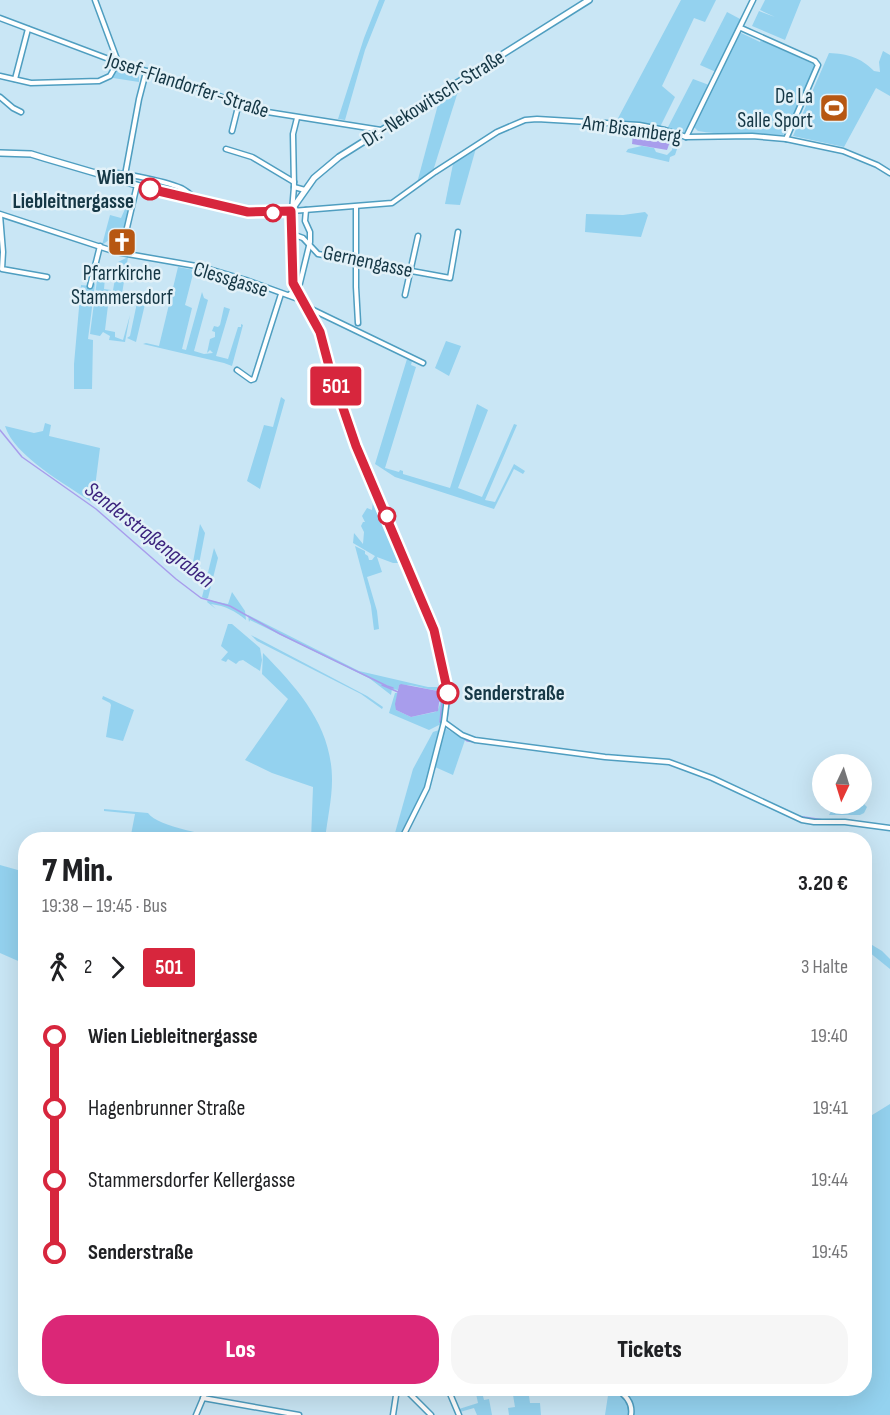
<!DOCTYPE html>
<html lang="de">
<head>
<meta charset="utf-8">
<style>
	:root { --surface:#fff; --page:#f6f6f6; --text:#202124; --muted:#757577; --accent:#db2777 }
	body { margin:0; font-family:"Sofia Sans Condensed",sans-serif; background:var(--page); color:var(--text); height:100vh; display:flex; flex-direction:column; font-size:22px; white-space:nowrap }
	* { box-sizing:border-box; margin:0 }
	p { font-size:20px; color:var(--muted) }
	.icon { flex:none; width:33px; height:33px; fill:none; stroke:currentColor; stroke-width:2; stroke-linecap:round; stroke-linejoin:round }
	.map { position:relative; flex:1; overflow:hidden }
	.side { position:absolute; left:18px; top:832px; width:854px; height:564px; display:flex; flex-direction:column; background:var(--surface); border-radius:24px; box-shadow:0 6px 24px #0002 }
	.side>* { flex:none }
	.badge { padding:0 12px; border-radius:4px; font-size:21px; line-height:39px }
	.needle { width:39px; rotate:184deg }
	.fabs { position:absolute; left:812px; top:754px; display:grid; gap:12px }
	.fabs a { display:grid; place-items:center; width:60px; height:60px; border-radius:50%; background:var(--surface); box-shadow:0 6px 24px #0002; font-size:30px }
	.map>.badge { position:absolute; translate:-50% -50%; box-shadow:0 0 0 3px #fff }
	.legs { display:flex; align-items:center; gap:9px; height:66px; padding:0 24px; font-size:20px }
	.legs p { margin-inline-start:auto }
	.summary { display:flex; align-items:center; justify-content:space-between; height:102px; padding:0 24px }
	h1 { font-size:33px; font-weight:800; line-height:45px }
	.action { display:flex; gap:12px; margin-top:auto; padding:12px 24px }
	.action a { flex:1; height:69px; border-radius:24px; background:var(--accent); color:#fff; font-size:24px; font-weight:800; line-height:69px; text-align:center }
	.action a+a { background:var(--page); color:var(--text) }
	ul { padding:0 24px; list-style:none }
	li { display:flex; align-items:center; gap:21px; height:72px; font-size:22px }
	li i { display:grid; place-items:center; width:9px; height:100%; margin:0 8px; background:currentColor }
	li i::after { content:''; width:15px; height:15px; margin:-8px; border:4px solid; border-radius:50%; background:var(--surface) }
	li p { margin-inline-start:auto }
	li:first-child i { background:linear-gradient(#0000 50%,currentColor 0) }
	li:last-child i { background:linear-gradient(currentColor 50%,#0000 0) }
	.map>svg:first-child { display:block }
</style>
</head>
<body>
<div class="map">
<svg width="890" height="1415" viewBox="0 0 890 1415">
	<rect width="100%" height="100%" fill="#c9e6f5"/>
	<!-- green -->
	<g fill="#94d2ef">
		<polygon points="379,0 385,0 365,50 345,120 338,119 364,38"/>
		<polygon points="681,0 716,0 705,22 694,18 662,86 675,97 660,127 637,123 616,122"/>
		<polygon points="765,0 801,0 785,40 752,26 759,11 775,17 760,10"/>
		<polygon points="727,12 742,20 716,72 700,65"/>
		<path d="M739 32 760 42 761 40 815 65V69L802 99H801L785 133 783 135C754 133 725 136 698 131L693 126Z"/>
		<path d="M883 51 890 55V96L876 88 844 147 793 136 829 53C848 54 860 57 874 71L880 72 879 62Z"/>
		<polygon points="117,65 139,73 139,82 113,78 111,77"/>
		<polygon points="693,79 709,85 685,135 667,129"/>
		<polygon points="460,85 433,171 417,183 440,97"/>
		<polygon points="673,145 678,146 675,155 670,157 669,162 626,152 628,149 642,146 654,148 656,152 667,155 672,150"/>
		<polygon points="476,148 460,205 445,204 453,164"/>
		<polygon points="125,209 130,210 124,236 115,233 113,237 102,245 110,215 121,218"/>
		<polygon points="645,212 648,215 641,237 585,232 586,214 623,215"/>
		<polygon points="128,257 121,300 120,295 115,294 114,299 109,297 105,330 115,332 115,337 123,340 130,315 125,342 109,340 110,336 103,332 100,336 90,334 97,280 105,278 104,289 111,290 110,295 112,296 117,267 123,270 125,265 118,262"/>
		<polygon points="178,267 194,270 185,305 192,308 182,349 186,350 202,292 204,298 208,300 194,351 204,354 213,353 210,350 207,353 210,339 215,337 215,332 212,331 214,326 218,327 220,325 224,307 230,309 216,356 228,359 238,327 241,327 241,324 243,325 232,366 224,363 143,344 146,343 159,346"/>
		<polygon points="92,284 95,284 88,339 93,340 92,389 74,389 74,364 81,285 91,286"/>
		<polygon points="138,298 146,300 136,342 127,338 130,336"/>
		<polygon points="446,341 461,346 449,376 435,368"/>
		<polygon points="407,359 412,361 411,365 416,367 385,468 399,472 400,470 403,471 403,474 450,488 477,404 488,410 458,488 482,497 514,424 517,425 485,500 495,502 514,464 525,471 523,474 514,469 494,509 395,477 375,464"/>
		<polygon points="281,397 285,400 260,489 247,481 264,425 273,427"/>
		<path d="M45 423 51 425 49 436 100 448 93 503C67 485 14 456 5 426L34 433 43 431Z"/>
		<path d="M373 501C381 508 390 543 399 557L401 555 405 563H393L377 557 382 572 367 577 377 611 379 629 374 630 371 606 355 546 365 551V554L368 556 369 560H372L375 556 353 543 354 533 363 544 364 532 361 526 363 522H365L362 516 367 508 372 510Z"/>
		<polygon points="200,524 205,533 199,564 193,562"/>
		<polygon points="214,548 218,558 208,598 206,599 202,597"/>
		<path d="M232 592 245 611 246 620C235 611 226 606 211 604L216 609 207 602 208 600 228 604Z"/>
		<path d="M248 615 359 671 428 687H444L445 700 441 724 429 730 389 713 395 693H398L396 710 411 717 435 712C441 709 441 697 438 691 425 689 412 684 399 685L398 690 392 689 391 695 369 678 250 620 249 622Z"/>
		<polygon points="228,624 232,624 260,648 262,660 260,671 243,660 239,661 236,664 228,659 226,662 221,660 228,652 221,646"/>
		<polygon points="251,635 367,696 383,707 382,709 361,694 257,641"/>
		<path d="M263 653C298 689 332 726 332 780 332 800 327 820 325 840H311L313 787 272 773 245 760 288 699 262 674Z"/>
		<polygon points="103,696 134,710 123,741 106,737 111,705 110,703 102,699"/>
		<polygon points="445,728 465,740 453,775 435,767"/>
		<polygon points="439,730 422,796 398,840 393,840 413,769 433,732"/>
		<polygon points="861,801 867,807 864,813 860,815 829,815 835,804 861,804"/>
		<path d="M104 809 148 813C157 827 212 835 231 840H130L135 814 104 811Z"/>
		<polygon points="0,865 25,872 25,964 0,953"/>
		<polygon points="864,940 882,951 890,959 890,969 864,948"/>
		<polygon points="890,1104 890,1415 605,1415 609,1389 864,1389 864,1120"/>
		<polygon points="475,1389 488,1389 488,1391 482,1392 484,1400 489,1399 492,1415 477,1415 474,1408 460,1412 459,1409 478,1403"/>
		<polygon points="512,1389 528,1389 530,1403 540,1403 541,1415 509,1415 508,1408 515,1407"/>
	</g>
	<!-- water -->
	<g fill="#a89dec">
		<polygon points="633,134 655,134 671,139 667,150 632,144"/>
		<polygon points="401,684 438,691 440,695 438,711 411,717 396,710 395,704 399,685"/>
	</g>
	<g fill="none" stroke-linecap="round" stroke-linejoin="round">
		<!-- stream -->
		<g stroke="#a89dec" stroke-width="1.5">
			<polyline points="0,430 22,457 96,509 176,579 201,598 230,606 280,634 387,686 393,688"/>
			<polyline points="382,685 398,692"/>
			<polyline points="439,701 442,702 440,722 467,741 498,745"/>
			<polyline points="447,719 449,705"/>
			<polyline points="734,786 760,798"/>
			<polyline points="797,816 824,820"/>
			<polyline points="828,820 862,822"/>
		</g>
		<!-- minor casing -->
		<g stroke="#4f9ec0" stroke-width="7">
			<g id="minor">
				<polyline points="95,0 118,62"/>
				<polyline points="0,18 130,67 155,73 261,111 381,130"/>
				<polyline points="741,28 815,61 818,65 786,139"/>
				<polyline points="0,76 31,83 99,81 110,76 118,62"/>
				<polyline points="15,79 28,29"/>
				<polyline points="0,97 13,108 21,112"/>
				<polyline points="297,118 293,134 294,187 292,211 293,283 320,332 330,370 359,454 382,504 434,630 448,690 444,722 427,788 401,840"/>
				<polyline points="232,131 239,103"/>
				<polyline points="686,137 753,0"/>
				<polyline points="226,149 252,157 294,182"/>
				<path d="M96 172C113 170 165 181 181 188 187 191 192 196 197 199"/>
				<polyline points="125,175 139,99 146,72"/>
				<polyline points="294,187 305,190"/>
				<polyline points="356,207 356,287 358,323"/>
				<polyline points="292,211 392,203 435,172 497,132 525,120 537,119 639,125 665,130 686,137 752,136 786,139 843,151 877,165 890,173"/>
				<polyline points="0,214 116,252 202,267 246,280 301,300"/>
				<polyline points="0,215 3,252 2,269 47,277"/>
				<polyline points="126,232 137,185"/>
				<polyline points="292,234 303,238 318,254 450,278 458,232"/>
				<polyline points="90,286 100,246"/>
				<polyline points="289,295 299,287 310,242 310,232 305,221 306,210"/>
				<polyline points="405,295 418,236"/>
				<polyline points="307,307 423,363"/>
				<polyline points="237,370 251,380 254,379 281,294"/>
				<polyline points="444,722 462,735 475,740 605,757 669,762 712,778 802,820 814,822 845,822 890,828"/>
				<polyline points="405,1389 431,1415"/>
				<polyline points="448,1389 459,1415"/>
				<path d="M616 1389C626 1395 633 1403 631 1415"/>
				<polyline points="203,1398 299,1415"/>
				<polyline points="196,1415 207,1389"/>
				<polyline points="393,1415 397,1389"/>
			</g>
		</g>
		<!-- major casing -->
		<g stroke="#4f9ec0" stroke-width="8">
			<polyline id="major" points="0,153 31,154 44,158 167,194 209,202 238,211 248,212 290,212 314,178 339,157 589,0"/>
		</g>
		<!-- minor -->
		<use href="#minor" stroke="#fff" stroke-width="4"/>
		<!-- major -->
		<use href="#major" stroke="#fff" stroke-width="5"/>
	</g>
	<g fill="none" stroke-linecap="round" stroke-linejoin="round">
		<!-- line-1 casing -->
		<g stroke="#fff" stroke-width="14">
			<polyline id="line-1" points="150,189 248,212 291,211 293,283 320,332 330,370 356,446 434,630 448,693"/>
		</g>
		<!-- line-1 -->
		<use href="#line-1" stroke="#d7263d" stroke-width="9"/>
	</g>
	<!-- icons -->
	<defs>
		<g id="stadium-square" transform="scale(1.5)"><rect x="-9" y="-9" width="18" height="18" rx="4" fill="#b75712" stroke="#e2f1f8"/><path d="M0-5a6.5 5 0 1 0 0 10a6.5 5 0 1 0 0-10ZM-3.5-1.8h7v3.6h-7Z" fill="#fff"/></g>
		<g id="church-square" transform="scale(1.5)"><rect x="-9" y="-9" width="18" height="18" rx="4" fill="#b75712" stroke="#e2f1f8"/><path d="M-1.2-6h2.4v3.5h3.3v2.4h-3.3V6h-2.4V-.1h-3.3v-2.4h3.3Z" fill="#fff"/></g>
	</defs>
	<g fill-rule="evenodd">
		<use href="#stadium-square" x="834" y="108"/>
		<use href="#church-square" x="122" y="242"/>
	</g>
	<!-- markers -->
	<g fill="#fff" stroke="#d7263d" stroke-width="3">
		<circle cx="150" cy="189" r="10"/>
		<circle cx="273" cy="213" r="8"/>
		<circle cx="387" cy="516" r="8"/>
		<circle cx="448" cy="693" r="10"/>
	</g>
	<g text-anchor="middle" stroke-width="5" stroke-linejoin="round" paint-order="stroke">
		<!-- street labels -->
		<g font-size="21" fill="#153745" stroke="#e2f1f8">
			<text transform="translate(188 85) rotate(18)" y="7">Josef-Flandorfer-Straße</text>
			<text transform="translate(433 98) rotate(-32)" y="7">Dr.-Nekowitsch-Straße</text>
			<text transform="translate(632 129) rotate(8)" y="7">Am Bisamberg</text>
			<text transform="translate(368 261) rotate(12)" y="7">Gernengasse</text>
			<text transform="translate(231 279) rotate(17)" y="7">Clessgasse</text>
		</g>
		<!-- poi labels -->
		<g font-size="21" fill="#153745" stroke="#e2f1f8" text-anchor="end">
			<text x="813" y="103">De La<tspan x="813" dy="24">Salle Sport</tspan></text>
			<text x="122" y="280" text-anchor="middle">Pfarrkirche<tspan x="122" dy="24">Stammersdorf</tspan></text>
		</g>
		<!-- stop labels -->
		<g font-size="21" font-weight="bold" fill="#153745" stroke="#e2f1f8" text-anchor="end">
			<text x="134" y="184">Wien<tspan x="134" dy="24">Liebleitnergasse</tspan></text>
			<text x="464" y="700" text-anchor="start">Senderstraße</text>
		</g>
		<!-- water labels -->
		<g font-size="22" font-style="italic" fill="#3c247e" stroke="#e2f1f8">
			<text transform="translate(150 534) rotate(38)" y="8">Senderstraßengraben</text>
		</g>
	</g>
</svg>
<div class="fabs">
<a><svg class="needle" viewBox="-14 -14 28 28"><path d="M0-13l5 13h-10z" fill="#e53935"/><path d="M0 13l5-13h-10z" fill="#757577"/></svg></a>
</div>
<b class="badge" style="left:336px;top:386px;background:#d7263d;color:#fff">501</b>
<section class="side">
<div class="summary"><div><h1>7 Min.</h1><p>19:38 – 19:45 · Bus</p></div><b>3.20 €</b></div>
<div class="legs"><svg class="icon" aria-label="walk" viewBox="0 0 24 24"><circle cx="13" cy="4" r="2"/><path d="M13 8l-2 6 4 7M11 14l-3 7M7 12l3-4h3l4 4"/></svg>2<svg class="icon" aria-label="forward" viewBox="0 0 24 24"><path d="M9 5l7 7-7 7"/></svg><b class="badge" style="background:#d7263d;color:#fff">501</b><p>3 Halte</p></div>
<ul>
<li><i style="color:#d7263d"></i><b>Wien Liebleitnergasse</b><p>19:40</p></li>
<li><i style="color:#d7263d"></i><span>Hagenbrunner Straße</span><p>19:41</p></li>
<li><i style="color:#d7263d"></i><span>Stammersdorfer Kellergasse</span><p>19:44</p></li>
<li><i style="color:#d7263d"></i><b>Senderstraße</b><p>19:45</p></li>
</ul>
<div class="action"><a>Los</a><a>Tickets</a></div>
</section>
</div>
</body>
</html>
